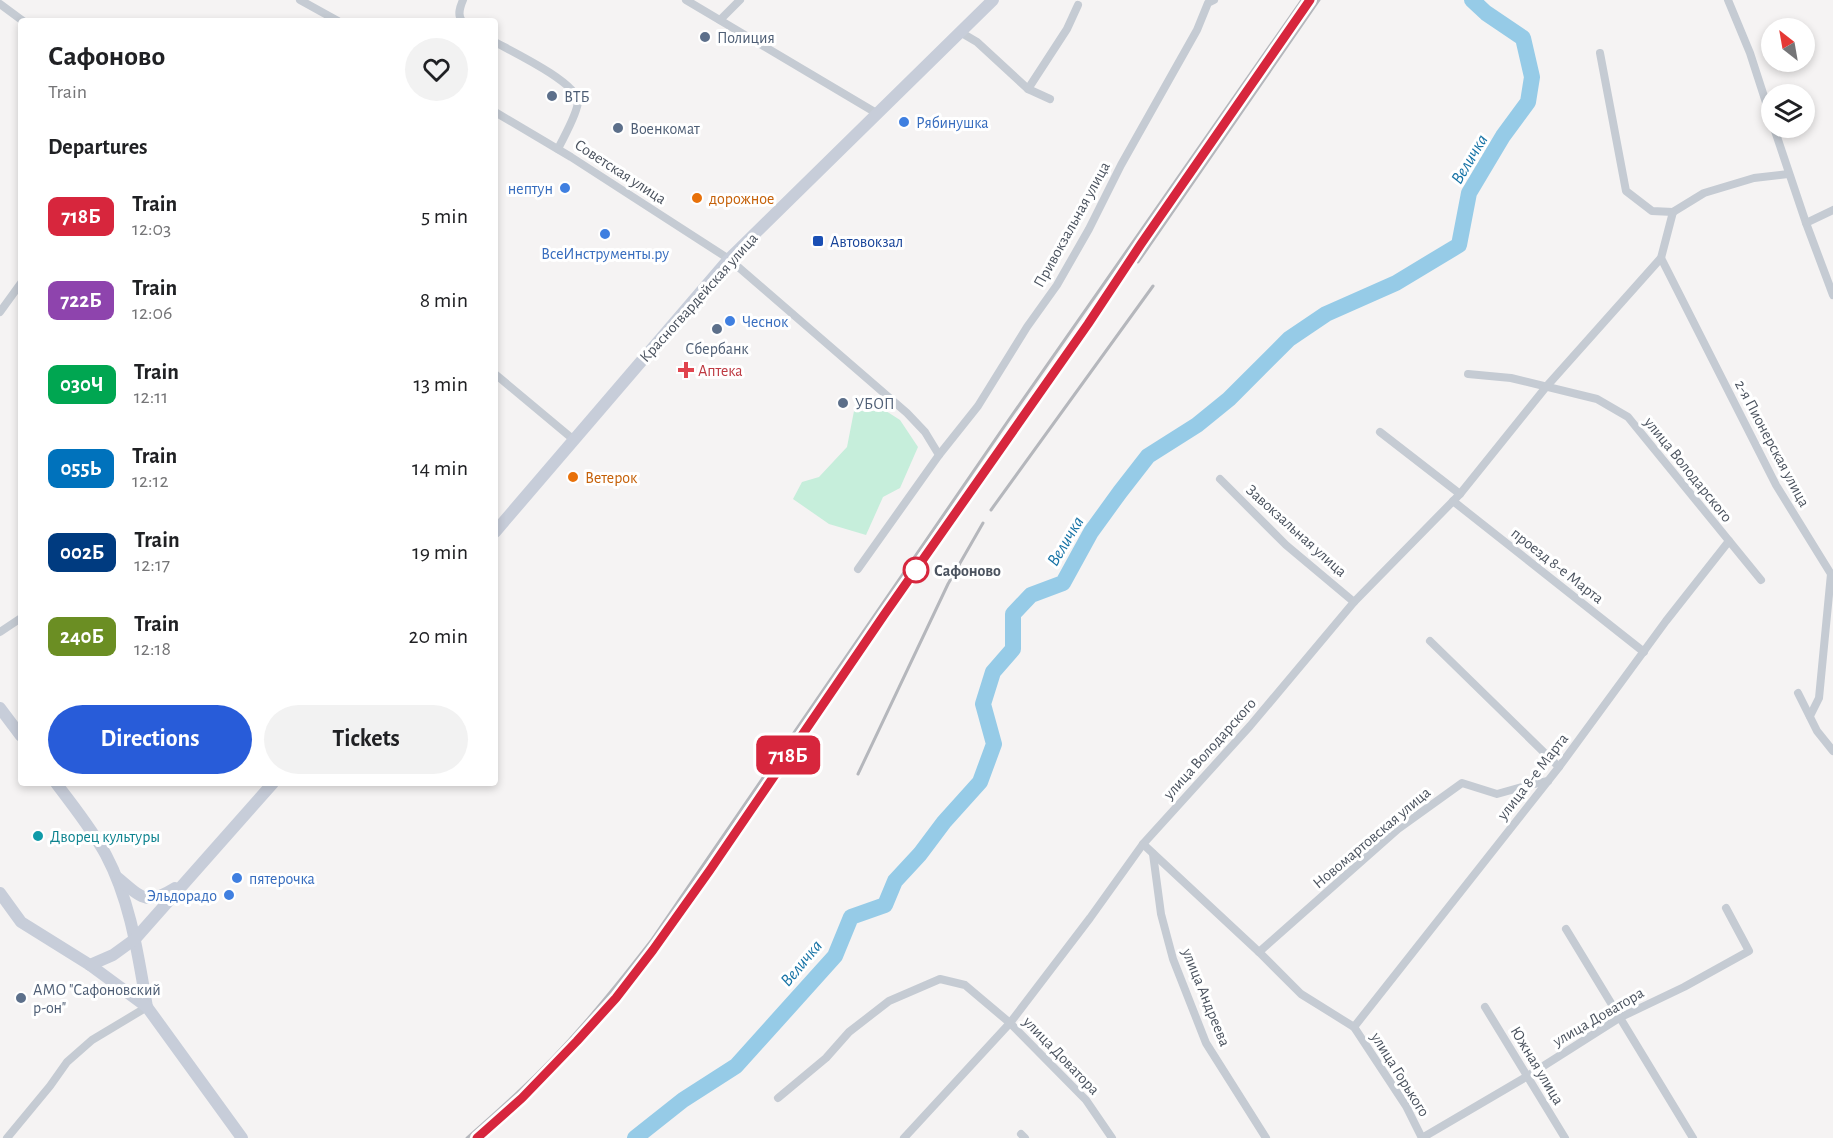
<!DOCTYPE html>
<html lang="en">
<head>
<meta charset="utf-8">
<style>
	:root { --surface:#fff; --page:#f2f2f2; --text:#202124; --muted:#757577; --accent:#285cd9 }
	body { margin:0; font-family:"Alegreya Sans",sans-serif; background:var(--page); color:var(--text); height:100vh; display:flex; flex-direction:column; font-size:22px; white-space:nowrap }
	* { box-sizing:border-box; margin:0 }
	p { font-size:20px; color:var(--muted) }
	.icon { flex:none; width:33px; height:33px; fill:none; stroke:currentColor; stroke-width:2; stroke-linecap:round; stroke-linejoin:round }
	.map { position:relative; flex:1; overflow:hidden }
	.panel { position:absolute; left:18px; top:18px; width:480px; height:768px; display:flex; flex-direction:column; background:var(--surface); border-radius:6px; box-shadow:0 3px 9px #0003 }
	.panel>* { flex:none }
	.badge { padding:0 12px; border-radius:9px; font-size:21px; line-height:39px }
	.needle { width:39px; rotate:329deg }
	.controls { position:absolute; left:1761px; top:18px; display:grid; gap:12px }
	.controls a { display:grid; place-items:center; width:54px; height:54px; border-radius:50%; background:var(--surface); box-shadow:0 3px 9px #0003; font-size:30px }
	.map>.badge { position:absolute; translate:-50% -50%; box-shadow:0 0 0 3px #fff }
	h2 { padding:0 30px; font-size:22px; line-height:54px }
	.round { display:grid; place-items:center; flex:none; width:63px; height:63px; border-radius:32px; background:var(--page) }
	.overview { display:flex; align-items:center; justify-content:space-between; height:102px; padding:0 30px }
	h1 { font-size:28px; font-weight:700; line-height:45px }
	.action { display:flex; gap:12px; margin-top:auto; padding:12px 30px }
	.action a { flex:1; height:69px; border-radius:36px; background:var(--accent); color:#fff; font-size:24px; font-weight:700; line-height:69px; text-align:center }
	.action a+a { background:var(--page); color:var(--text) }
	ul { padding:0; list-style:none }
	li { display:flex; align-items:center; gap:18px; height:84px; padding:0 30px }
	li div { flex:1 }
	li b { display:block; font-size:22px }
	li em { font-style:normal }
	li .badge { min-width:66px; font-weight:700; text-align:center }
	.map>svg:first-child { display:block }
</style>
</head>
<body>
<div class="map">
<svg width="1833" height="1138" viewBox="0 0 1833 1138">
	<rect width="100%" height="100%" fill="#f5f3f3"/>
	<!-- green -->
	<polygon fill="#c6eedb" points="854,411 886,411 900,420 918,447 900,488 883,497 866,535 829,524 793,499 802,482 819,477 847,447"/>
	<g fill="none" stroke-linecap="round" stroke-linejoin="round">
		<!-- river -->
		<polyline stroke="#96cbe7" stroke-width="16" points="635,1138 683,1100 736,1066 835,956 851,917 885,905 895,881 920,854 944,822 980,782 994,744 983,704 993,672 1013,649 1013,614 1031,595 1063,583 1091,532 1120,492 1148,456 1197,425 1229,399 1289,339 1326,314 1396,283 1459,245 1469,193 1503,136 1528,102 1532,77 1523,38 1486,13 1472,0"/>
		<!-- street -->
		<g stroke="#c5cbd3" stroke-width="8">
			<polyline points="300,0 338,21"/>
			<polyline points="686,0 878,114"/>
			<polyline points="1728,0 1750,53 1772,121"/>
			<polyline points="0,4 23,21"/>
			<polyline points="720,20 740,0"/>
			<path d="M462 21C457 15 460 7 463 0"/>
			<polyline points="960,32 977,42 1028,89 1050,99"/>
			<path d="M495 42C513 52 576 82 578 101 578 113 563 138 558 149"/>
			<polyline points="1600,53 1626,191 1652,211 1673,212 1704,193 1754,178 1788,174"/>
			<polyline points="1028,89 1067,29 1078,5"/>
			<polyline points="495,112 571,157 729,259 907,413 925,432 939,455 858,569"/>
			<polyline points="1774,128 1806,223 1833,295"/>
			<polyline points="1806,223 1833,210"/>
			<polyline points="1661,258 1776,485 1831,574 1819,698 1810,716"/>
			<polyline points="0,312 21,283"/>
			<polyline points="495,374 574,440"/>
			<polyline points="1468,374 1511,378 1597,399 1628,417 1761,580"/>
			<polyline points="1380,432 1460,494"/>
			<polyline points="939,455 978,406 1027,327 1057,285 1089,229 1121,165 1197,30 1208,3 1214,0"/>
			<polyline points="1220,479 1286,545 1354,602"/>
			<polyline points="1453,501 1644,652"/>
			<polyline points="0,632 21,618"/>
			<polyline points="1430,641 1559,767"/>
			<polyline points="1798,693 1817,731 1833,751"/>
			<polyline points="1143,844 1259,952 1301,994 1354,1027 1406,1106 1422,1138"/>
			<polyline points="1153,854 1161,914 1173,959 1206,1043 1266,1138"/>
			<polyline points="1566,929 1693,1138"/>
			<polyline points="1259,952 1398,829 1462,783 1497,794 1529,785 1548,781"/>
			<polyline points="1485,1007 1565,1138"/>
			<polyline points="1354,1027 1559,767 1666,621 1729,541"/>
			<polyline points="778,1098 826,1058 849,1032 889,1001 940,979 965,985 1010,1023 1086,1100 1112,1138"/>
			<polyline points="1021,1134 1025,1138"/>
			<polyline points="7,1138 50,1086 67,1062 92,1040 147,1007"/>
			<polyline points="904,1138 1010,1023 1090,918 1143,844 1250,726 1354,602 1460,494 1546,387 1661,258 1673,212"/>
			<polyline points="1422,1138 1526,1077 1619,1018 1684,987 1749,951 1726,908"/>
		</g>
		<!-- secondary -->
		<g stroke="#c7cdd9" stroke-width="12">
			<polyline points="495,532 729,259 993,0"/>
			<polyline points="0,708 21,736"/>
			<path d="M56 783C73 806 92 829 106 855 131 902 138 956 147 1007"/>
			<path d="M118 878C142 898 146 906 175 888"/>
			<polyline points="0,893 21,922 90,965 147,1007 242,1138"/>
			<polyline points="90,965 113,955 135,939 273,783"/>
		</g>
		<!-- rail -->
		<g stroke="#b5b7bc" stroke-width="3">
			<polyline points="1138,262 1319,0"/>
			<polyline points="991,510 1153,286"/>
			<polyline points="957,511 1088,324 1138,249"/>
			<polyline points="858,774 948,584 983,523"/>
			<path d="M467 1138C484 1123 501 1108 518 1092 567 1047 610 994 651 941L1008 421 1302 0"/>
		</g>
	</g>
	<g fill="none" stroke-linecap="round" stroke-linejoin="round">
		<!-- line casing -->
		<g stroke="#fff" stroke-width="14">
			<polyline id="line" points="477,1138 522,1098 577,1041 616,998 653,950 710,870 884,615 1088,324 1141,244 1310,0"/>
		</g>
		<!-- line -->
		<use href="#line" stroke="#d7263d" stroke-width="9"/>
	</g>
	<!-- markers -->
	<g fill="#5c6f8a" stroke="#fff" stroke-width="2">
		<circle cx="705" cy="37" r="6"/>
		<circle cx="552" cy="96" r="6"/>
		<circle cx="618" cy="128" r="6"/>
		<circle cx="717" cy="329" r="6"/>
		<circle cx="843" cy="403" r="6"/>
		<circle cx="21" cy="998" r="6"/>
	</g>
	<g fill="#3f7fe0" stroke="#fff" stroke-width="2">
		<circle cx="904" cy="122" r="6"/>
		<circle cx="565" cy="188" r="6"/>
		<circle cx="605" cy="234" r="6"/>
		<circle cx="730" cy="321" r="6"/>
		<circle cx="237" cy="878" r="6"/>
		<circle cx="229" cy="895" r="6"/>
	</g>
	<g fill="#e8710a" stroke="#fff" stroke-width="2">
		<circle cx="697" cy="198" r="6"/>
		<circle cx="573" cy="477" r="6"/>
	</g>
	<rect fill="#1a4fb4" stroke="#fff" stroke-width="2" x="812" y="235" width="12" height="12" rx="3"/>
	<path fill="#e0444e" stroke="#fff" stroke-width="2" d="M683 361h6v6h6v6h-6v6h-6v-6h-6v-6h6z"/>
	<circle fill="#fff" stroke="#d7263d" stroke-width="3" cx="916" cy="570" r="12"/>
	<circle fill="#0f9aa8" stroke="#fff" stroke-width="2" cx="38" cy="836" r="6"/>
	<g text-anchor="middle" stroke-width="6" stroke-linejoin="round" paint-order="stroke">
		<!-- service labels -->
		<g font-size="16" fill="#4e5e75" stroke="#fff" text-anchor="start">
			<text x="717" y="43">Полиция</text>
			<text x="564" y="102">ВТБ</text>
			<text x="630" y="134">Военкомат</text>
			<text x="717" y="354" text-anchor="middle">Сбербанк</text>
			<text x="855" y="409">УБОП</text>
			<text x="33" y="995">АМО "Сафоновский<tspan x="33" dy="18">р-он"</tspan></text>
		</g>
		<!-- shop labels -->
		<g font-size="16" fill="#366cbe" stroke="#fff" text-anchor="start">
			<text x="916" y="128">Рябинушка</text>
			<text x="553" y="194" text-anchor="end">нептун</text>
			<text x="605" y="259" text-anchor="middle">ВсеИнструменты.ру</text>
			<text x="742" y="327">Чеснок</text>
			<text x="249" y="884">пятерочка</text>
			<text x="217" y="901" text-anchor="end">Эльдорадо</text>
		</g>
		<!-- street labels -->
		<g font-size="16" fill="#4b535f" stroke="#fff">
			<text transform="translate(621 171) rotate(33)" y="6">Советская улица</text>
			<text transform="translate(1071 224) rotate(-61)" y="6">Привокзальная улица</text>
			<text transform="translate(698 297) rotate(-48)" y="6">Красногвардейская улица</text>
			<text transform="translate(1773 443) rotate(62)" y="6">2-я Пионерская улица</text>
			<text transform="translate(1689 469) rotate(51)" y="6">улица Володарского</text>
			<text transform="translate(1297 530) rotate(42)" y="6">Завокзальная улица</text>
			<text transform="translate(1558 565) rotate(38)" y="6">проезд 8-е Марта</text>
			<text transform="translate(1209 748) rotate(-48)" y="6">улица Володарского</text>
			<text transform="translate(1532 776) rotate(-52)" y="6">улица 8-е Марта</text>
			<text transform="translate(1371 837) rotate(-40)" y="6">Новомартовская улица</text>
			<text transform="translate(1207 997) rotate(68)" y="6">улица Андреева</text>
			<text transform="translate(1598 1016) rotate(-30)" y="6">улица Доватора</text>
			<text transform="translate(1062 1055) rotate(46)" y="6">улица Доватора</text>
			<text transform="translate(1538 1065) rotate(59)" y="6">Южная улица</text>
			<text transform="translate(1401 1074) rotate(58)" y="6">улица Горького</text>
		</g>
		<!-- food labels -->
		<g font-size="16" fill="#c56008" stroke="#fff" text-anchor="start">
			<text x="709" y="204">дорожное</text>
			<text x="585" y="483">Ветерок</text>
		</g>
		<!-- transit labels -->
		<g font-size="16" fill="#164399" stroke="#fff" text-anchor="start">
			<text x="830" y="247">Автовокзал</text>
		</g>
		<!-- health labels -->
		<g font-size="16" fill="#be3a42" stroke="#fff" text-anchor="start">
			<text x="698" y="376">Аптека</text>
		</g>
		<!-- stop labels -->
		<g font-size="16" font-weight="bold" fill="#4b535f" stroke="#fff" text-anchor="start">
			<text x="934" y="576">Сафоново</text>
		</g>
		<!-- culture labels -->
		<g font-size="16" fill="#0d838f" stroke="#fff" text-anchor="start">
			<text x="50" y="842">Дворец культуры</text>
		</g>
		<!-- water labels -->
		<g font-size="18" font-style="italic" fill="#1773a6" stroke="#fff">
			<text transform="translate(1469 159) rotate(-59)" y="6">Величка</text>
			<text transform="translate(1065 541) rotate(-59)" y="6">Величка</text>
			<text transform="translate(801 963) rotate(-50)" y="6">Величка</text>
		</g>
	</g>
</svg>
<div class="controls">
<a><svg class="needle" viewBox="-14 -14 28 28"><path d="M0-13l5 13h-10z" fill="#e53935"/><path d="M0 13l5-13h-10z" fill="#757577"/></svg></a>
<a><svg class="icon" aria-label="layers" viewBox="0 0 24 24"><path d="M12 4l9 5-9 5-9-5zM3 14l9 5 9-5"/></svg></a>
</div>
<b class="badge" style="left:788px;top:755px;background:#d7263d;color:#fff">718Б</b>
<section class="panel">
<div class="overview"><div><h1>Сафоново</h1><p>Train</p></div><a class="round"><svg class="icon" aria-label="heart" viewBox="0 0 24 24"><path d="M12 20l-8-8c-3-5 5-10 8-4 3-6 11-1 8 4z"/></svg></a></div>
<h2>Departures</h2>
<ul>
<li><span class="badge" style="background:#d7263d;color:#fff">718Б</span><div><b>Train</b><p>12:03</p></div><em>5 min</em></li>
<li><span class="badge" style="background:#8e44ad;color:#fff">722Б</span><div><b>Train</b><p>12:06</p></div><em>8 min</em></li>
<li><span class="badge" style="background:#00a651;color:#fff">030Ч</span><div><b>Train</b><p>12:11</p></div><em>13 min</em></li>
<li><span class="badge" style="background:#0072bc;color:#fff">055Ь</span><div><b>Train</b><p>12:12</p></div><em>14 min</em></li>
<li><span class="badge" style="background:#003b80;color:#fff">002Б</span><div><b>Train</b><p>12:17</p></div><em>19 min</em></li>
<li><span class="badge" style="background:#6b8e23;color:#fff">240Б</span><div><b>Train</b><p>12:18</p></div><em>20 min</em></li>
</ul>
<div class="action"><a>Directions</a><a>Tickets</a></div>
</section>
</div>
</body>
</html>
